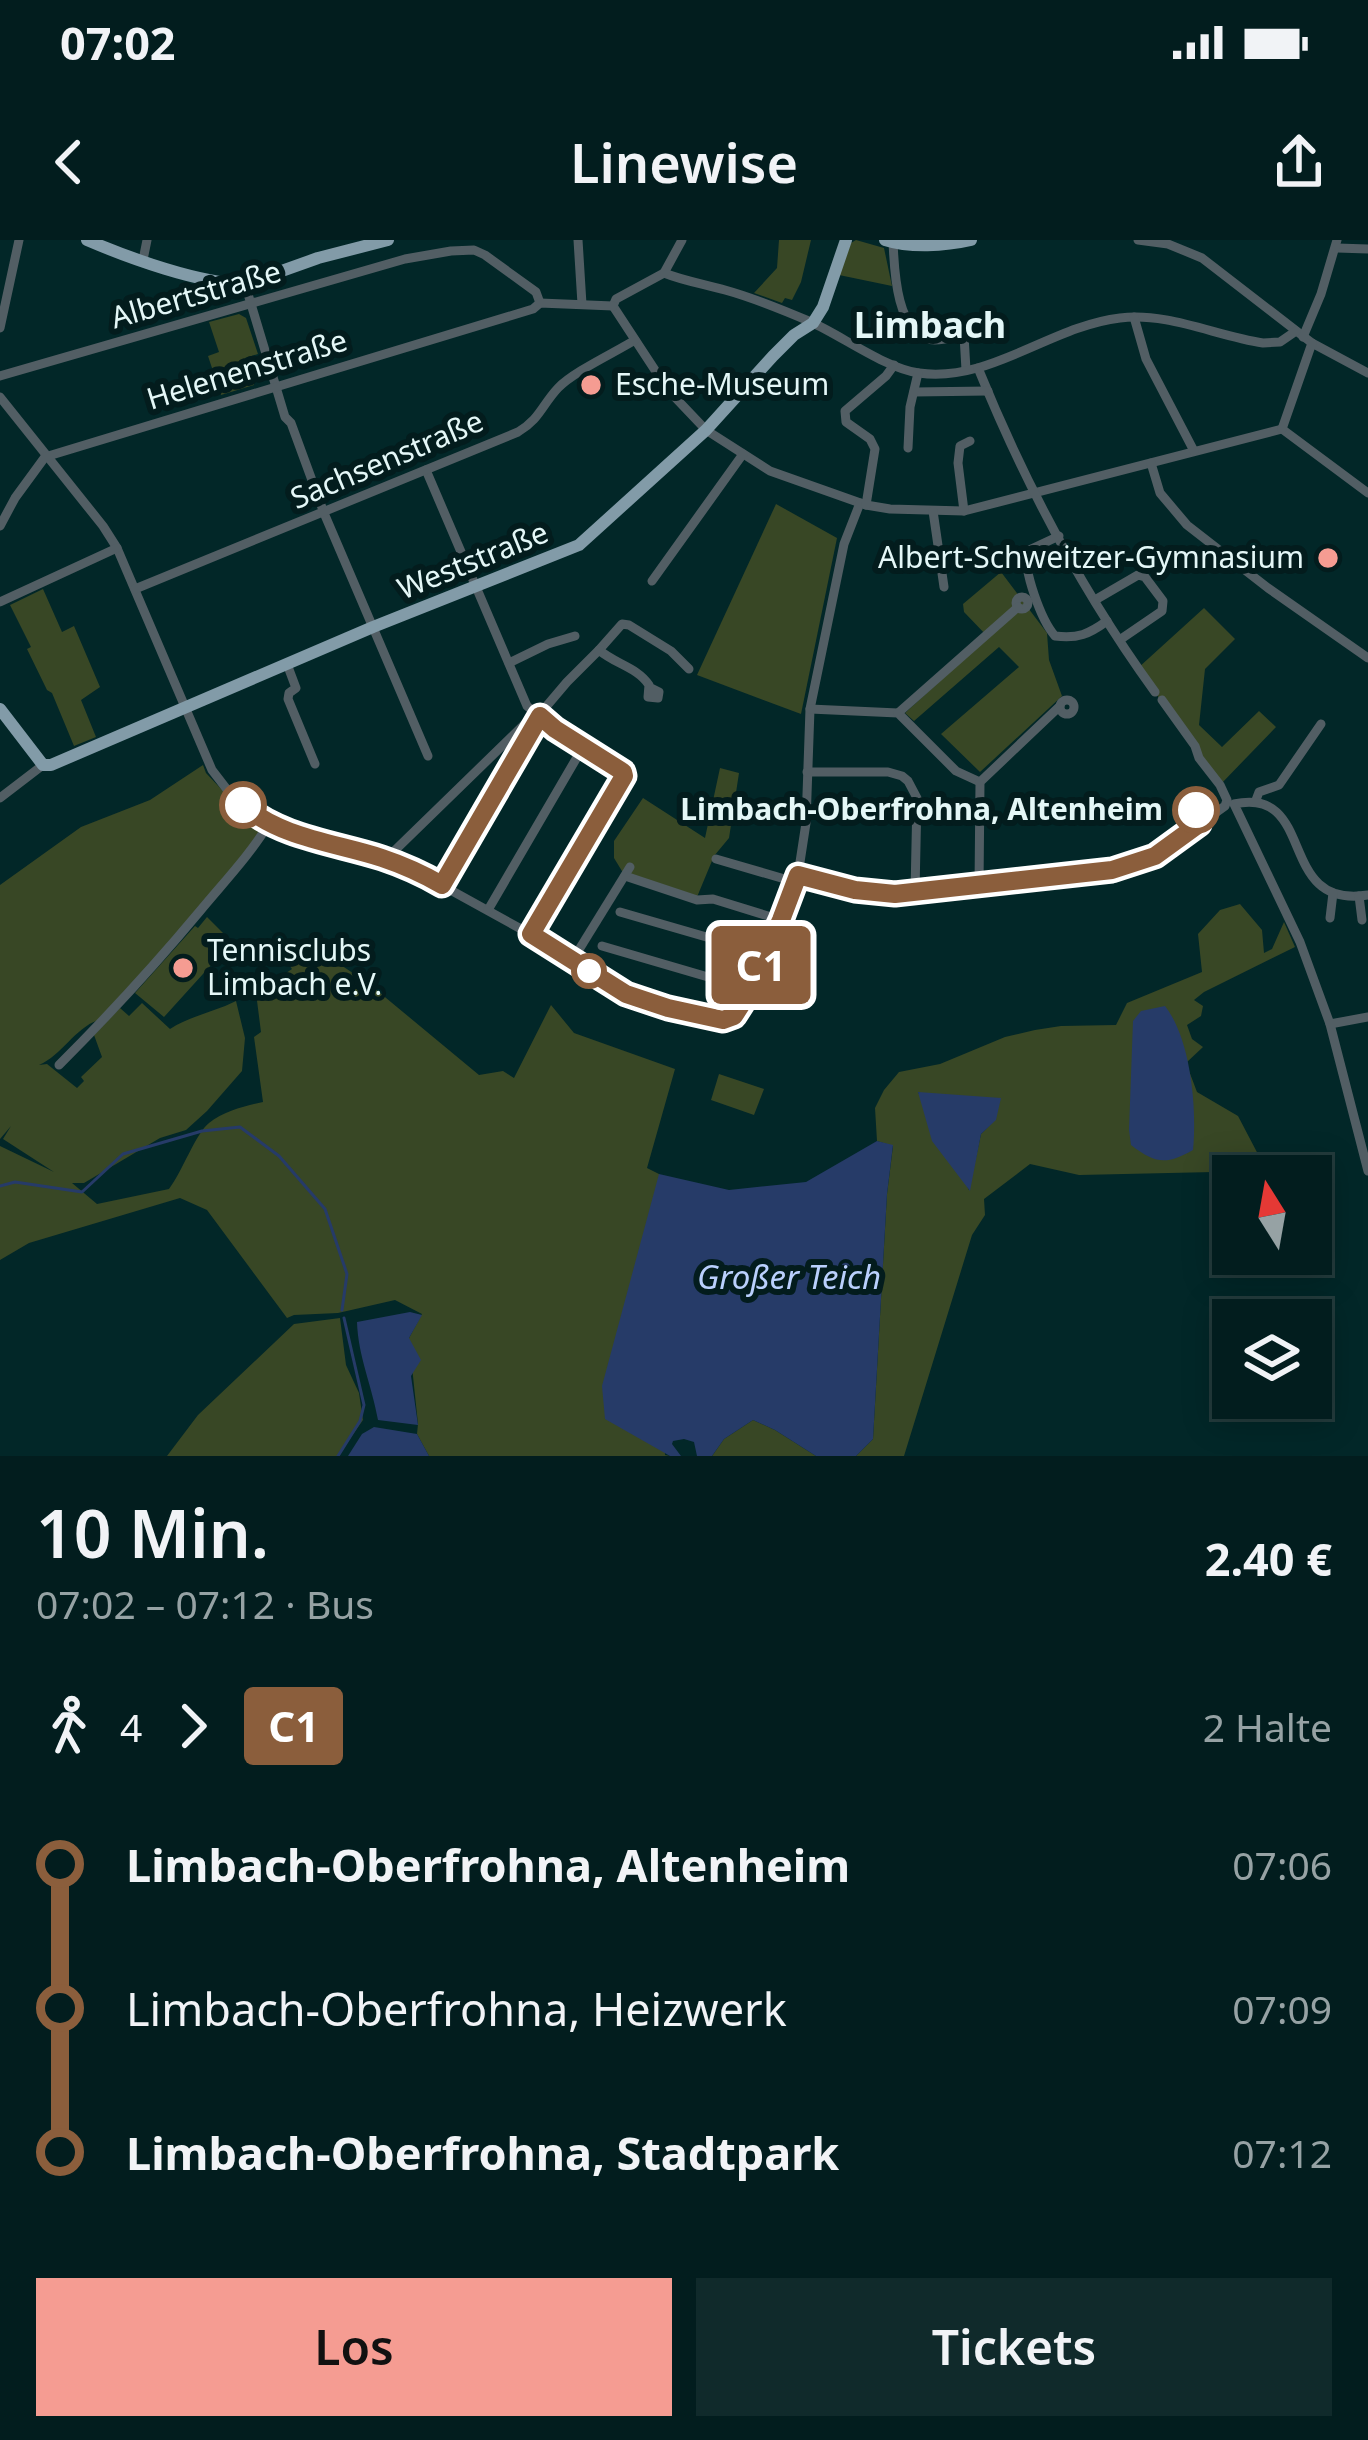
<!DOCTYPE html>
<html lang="de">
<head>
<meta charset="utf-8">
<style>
	:root { --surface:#021d1e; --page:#102a2b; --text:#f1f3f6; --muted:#96a2a4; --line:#233b3c; --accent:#f59c92 }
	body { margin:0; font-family:"Noto Sans",sans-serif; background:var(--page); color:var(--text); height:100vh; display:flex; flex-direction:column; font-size:45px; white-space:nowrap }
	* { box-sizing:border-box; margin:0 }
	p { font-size:39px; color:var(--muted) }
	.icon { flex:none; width:66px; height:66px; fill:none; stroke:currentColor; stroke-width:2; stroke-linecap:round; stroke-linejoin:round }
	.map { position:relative; height:1216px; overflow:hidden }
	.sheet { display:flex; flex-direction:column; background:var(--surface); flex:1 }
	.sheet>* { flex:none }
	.badge { padding:0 24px; border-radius:9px; font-size:42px; line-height:78px }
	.needle { width:78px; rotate:349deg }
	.fabs { position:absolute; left:1212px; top:915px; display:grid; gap:24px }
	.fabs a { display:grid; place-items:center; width:120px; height:120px; border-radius:0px; background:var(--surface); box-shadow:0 6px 30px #0003,0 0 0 3px var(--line); font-size:60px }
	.map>.badge { position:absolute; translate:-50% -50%; box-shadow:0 0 0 6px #fff }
	.legs { display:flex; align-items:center; gap:18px; height:132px; padding:0 36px; font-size:39px }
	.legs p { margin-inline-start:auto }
	.head { display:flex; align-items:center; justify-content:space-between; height:204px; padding:0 36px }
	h1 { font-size:66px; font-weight:600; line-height:90px }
	.primary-button { display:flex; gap:24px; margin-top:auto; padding:24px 36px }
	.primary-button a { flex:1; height:138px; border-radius:0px; background:var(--accent); color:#111; font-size:48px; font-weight:600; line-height:138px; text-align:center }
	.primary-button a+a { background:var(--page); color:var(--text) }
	ul { padding:0 36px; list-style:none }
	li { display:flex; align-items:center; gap:42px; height:144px; font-size:45px }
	li i { display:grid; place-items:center; width:18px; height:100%; margin:0 15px; background:currentColor }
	li i::after { content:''; width:30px; height:30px; margin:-15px; border:9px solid; border-radius:50%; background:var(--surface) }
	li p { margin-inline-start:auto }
	li:first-child i { background:linear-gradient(#0000 50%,currentColor 0) }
	li:last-child i { background:linear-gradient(currentColor 50%,#0000 0) }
	.status { display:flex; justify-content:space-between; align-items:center; height:84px; padding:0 60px; background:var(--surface); direction:ltr }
	.status svg { height:33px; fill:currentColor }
	header { display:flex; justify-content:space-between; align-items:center; height:156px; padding:0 36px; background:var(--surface); font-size:54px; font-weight:600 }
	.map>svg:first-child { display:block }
</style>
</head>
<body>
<div class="status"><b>07:02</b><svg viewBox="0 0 49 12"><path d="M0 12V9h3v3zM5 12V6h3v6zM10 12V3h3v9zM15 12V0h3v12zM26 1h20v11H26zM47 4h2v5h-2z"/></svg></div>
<header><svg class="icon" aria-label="back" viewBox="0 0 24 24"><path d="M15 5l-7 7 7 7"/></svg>Linewise<svg class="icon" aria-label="share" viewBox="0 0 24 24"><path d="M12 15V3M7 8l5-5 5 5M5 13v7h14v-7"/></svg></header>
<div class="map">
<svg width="1368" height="1216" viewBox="0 0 1368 1216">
	<rect width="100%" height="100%" fill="#022728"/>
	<!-- green -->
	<g fill="#384725" fill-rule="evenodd">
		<polygon points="779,0 811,0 801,42 792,60 785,58 782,63 754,53 777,28"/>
		<polygon points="856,0 884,8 892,46 839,35 851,3"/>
		<polygon points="239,74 246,78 258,114 245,118 254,145 221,155 208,116 219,112 209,82"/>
		<polygon points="776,264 837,298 801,474 697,435"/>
		<polygon points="1001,332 1047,393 1049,420 1062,456 980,532 941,494 1019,427 999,407 914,481 905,473 988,397 964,372 963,364"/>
		<polygon points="43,349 62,392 74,386 100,447 81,460 96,497 74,506 52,453 47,450 27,409 31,407 10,365"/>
		<polygon points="1204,368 1235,399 1205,429 1199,485 1222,507 1259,471 1276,487 1220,545 1138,428"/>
		<path d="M203 525 206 533 255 585 262 588C220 655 151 721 98 780 74 789 62 815 39 825L47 824 77 848 84 841 81 837 102 817 94 795 120 768 129 776 142 763 170 789C190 776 214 772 236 761L245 798 242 831 207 871 186 890 160 898 84 943H72L97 964 169 949C182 932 196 893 209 883 224 871 245 866 263 862L254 797 261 792 256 753 292 729 283 717 306 702 368 743 479 835 503 831 514 838 551 765 574 793 675 829 647 928 659 934 665 1215 670 1216H429L417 1194 418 1184 409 1098 422 1074 395 1060 338 1073 294 1075 287 1078 207 970 180 958 29 1003 0 1020V906L54 932 3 899 11 886 0 899V645L81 587 150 560Z"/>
		<polygon points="720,528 739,533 729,598 714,616 697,657 625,636 614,618 614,601 643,558 705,598"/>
		<path d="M1240 664 1262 690 1264 713 1272 709 1284 682 1295 707 1204 752 1194 760 1203 766 1201 776 1187 785 1192 799 1203 807 1186 823 1197 852 1238 876 1260 918 1259 931 1079 935 1030 924 984 959 985 975 972 995 904 1216H856L873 1199 887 954 893 906 877 901 875 868 884 850 899 832 940 824 1005 797 1035 790 1061 786 1116 785 1127 763 1202 732 1198 694 1220 670ZM918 852 995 880 981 894 969 950Z"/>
		<polygon points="207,677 232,702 164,777 135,753 195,686 198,688"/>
		<polygon points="719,834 764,849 754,875 711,860"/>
		<polygon points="340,1078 346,1125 359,1153 363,1180 338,1216 167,1216 198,1175 294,1084"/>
		<polygon points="753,1180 775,1190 816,1216 712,1216 724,1199"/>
	</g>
	<!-- water -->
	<g fill="#263b68">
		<path d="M1165 766C1191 799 1197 869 1193 910 1166 925 1156 924 1131 905L1129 890 1133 781 1141 771Z"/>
		<polygon points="918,852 1001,858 996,880 981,894 970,951 932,901"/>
		<polygon points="877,901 893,905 887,954 873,1199 856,1216 816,1216 775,1190 753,1180 724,1199 712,1216 697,1216 694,1202 684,1199 673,1201 672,1204 681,1216 670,1216 605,1179 602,1146 659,934 729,950 806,942"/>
		<path d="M410 1072 422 1075 409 1098 421 1120 411 1136 418 1185 378 1180C372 1146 358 1116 357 1082Z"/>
		<polygon points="374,1187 417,1194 429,1216 348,1216 362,1194"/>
	</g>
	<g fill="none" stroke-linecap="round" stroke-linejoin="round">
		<!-- stream -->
		<g stroke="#263b68" stroke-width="3">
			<polyline points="0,946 15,942 82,952 123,914 202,891 240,887 279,916 325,969 347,1034 342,1070"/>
			<polyline points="338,1216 360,1181 364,1165 344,1078"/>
		</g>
		<!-- minor -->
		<g stroke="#525e64" stroke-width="9">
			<polyline points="578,0 582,64"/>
			<path d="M893 0C894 28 896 99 935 100 944 100 955 97 964 95L966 130"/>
			<polyline points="1138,0 1168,4 1202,18 1312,103 1368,133"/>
			<polyline points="1337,8 1368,9"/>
			<polyline points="143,20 147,0"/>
			<path d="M664 33C684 41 704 44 725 50 754 58 783 70 811 82 842 96 887 129 919 133 990 143 1051 86 1120 78 1168 72 1216 96 1263 103L1280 102 1296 91"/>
			<polyline points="245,44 285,177 291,183 324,273 428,516"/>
			<polyline points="613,66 668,150 706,190 770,231 866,265 890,269 964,271 1282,189"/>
			<polyline points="613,66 616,59 664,33 682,0"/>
			<polyline points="1134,77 1146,119 1194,211"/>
			<polyline points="0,88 19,0"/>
			<polyline points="1303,97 1321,54 1337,0"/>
			<path d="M978 128C1024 241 1083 353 1155 452"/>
			<polyline points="0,136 405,19 451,11 474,10 485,15 536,52 540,63"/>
			<polyline points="914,152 988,151"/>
			<polyline points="0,157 103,286 117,308 212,530 232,556 254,575 301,596 382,618 416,631 521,689 626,754 714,780 729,779 738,772 781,680 798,635 806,583 810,469 844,304 860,263"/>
			<polyline points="1282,189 1368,253"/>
			<polyline points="1282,189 1312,103"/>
			<polyline points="908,208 910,167 918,133"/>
			<polyline points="1151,223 1160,253 1187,285 1268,348 1368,418"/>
			<polyline points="426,230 527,466 555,489 623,532 624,536 531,695"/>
			<polyline points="866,265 875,209 870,199 846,182 845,171 886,136 894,125"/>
			<polyline points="933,271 944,347"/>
			<polyline points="964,271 958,223 960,206 970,201"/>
			<polyline points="0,286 15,258 45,217 533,69 540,63 613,66"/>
			<path d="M1059 296 1027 311C1023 330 1041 380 1055 396 1078 399 1089 394 1107 381"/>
			<polyline points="652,341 743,214"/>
			<path d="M135 349 518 192C540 179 542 165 558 148 573 132 614 113 635 100"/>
			<circle cx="1022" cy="363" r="6"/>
			<polyline points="1095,360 1138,335 1145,337 1163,361 1162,371 1121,399"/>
			<polyline points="0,362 117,308"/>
			<polyline points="599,410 622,384 629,385 671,411 689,429"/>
			<polyline points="509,423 548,404 575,396"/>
			<polyline points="287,424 296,448 289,453 288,459 315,524"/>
			<circle cx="1067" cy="467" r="7"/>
			<polyline points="810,469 898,473 956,531 980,542"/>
			<polyline points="898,473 1018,367"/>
			<path d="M539 475 567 442 599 410C615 424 637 427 649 445L648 457 658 458 659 452 649 447"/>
			<polyline points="807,532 888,532 902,536 908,541 917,558 915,652"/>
			<polyline points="0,558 43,525"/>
			<polyline points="1256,560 1259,552 1279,545 1321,484"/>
			<polyline points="386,619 536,473"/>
			<polyline points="716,619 795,642"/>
			<polyline points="798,635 855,650 895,654 1111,630 1155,616 1225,566 1227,560 1220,545 1199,518 1195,506 1162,460"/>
			<polyline points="625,636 697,660 713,659 781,680"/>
			<polyline points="442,645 540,476"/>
			<polyline points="979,646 980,542 1060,466"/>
			<path d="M1368 655C1275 670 1318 546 1234 564L1300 702 1330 784 1368 931"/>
			<polyline points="1359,656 1362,680"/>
			<polyline points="488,670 583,507"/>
			<polyline points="620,672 765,714"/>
			<polyline points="1330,678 1333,653"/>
			<polyline points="602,706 749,749"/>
			<polyline points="572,721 630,627"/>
			<polyline points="1330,784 1368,777"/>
			<path d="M59 825C108 776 155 725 200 671 224 642 250 615 270 582"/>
		</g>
		<!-- major -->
		<g stroke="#829ba8" stroke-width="12">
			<path d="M87 0C129 18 200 44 245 44L318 18 388 0"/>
			<path d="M885 0C910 8 945 6 971 0"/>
			<polyline points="0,469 43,525 51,525 373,387 579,305 706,190 773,116 794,95 813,83 823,67 846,0"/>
		</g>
	</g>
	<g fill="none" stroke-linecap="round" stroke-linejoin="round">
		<!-- line-1 casing -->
		<g stroke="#fff" stroke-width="27">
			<path id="line-1" d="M243 565C281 598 336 603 382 618 403 625 423 634 442 645L540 476 555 489 623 532 624 536 531 694 626 754 668 768 723 780 734 776 743 762 781 680 798 635 855 650 895 654 1112 630 1155 616 1199 584 1196 570"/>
		</g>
		<!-- line-1 -->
		<use href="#line-1" stroke="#8b5e3c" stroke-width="18"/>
	</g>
	<!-- markers -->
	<g fill="#f59c92" stroke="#031c1d" stroke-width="4.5">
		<circle cx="591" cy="145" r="12"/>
		<circle cx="1328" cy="318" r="12"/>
		<circle cx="183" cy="728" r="12"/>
	</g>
	<g fill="#fff" stroke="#8b5e3c" stroke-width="6">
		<circle cx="243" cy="565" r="21"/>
		<circle cx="1196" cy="570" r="21"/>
		<circle cx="589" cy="731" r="15"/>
	</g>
	<g text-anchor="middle" stroke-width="12" stroke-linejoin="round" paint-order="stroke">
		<!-- street labels -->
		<g font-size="30" fill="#e4f7f7" stroke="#031c1d">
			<text transform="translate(196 55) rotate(-16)" y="10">Albertstraße</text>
			<text transform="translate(247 130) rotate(-17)" y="10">Helenenstraße</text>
			<text transform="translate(387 220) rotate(-23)" y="10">Sachsenstraße</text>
			<text transform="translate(473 321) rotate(-22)" y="10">Weststraße</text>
		</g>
		<!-- poi labels -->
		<g font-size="30" fill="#e4f7f7" stroke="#031c1d" text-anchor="start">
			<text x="615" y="155">Esche-Museum</text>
			<text x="1304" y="328" text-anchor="end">Albert-Schweitzer-Gymnasium</text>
			<text x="207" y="721">Tennisclubs<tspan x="207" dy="34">Limbach e.V.</tspan></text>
		</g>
		<!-- stop labels -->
		<g font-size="30" font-weight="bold" fill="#e4f7f7" stroke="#031c1d" text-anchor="end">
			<text x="1163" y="580">Limbach-Oberfrohna, Altenheim</text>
		</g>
		<!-- water labels -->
		<g font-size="33" font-style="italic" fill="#bad0fd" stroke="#031c1d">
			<text x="789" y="1049">Großer Teich</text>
		</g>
		<!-- quarter labels -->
		<g font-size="36" font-weight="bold" fill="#e4f7f7" stroke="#031c1d">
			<text x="930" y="98">Limbach</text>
		</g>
	</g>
</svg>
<div class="fabs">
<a><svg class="needle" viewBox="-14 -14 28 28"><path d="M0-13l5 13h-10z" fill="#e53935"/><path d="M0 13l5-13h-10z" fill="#96a2a4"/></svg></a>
<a><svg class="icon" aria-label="layers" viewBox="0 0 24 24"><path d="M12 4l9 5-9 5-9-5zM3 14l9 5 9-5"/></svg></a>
</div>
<b class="badge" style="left:761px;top:725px;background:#8b5e3c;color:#fff">C1</b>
</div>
<section class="sheet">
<div class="head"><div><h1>10 Min.</h1><p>07:02 – 07:12 · Bus</p></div><b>2.40 €</b></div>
<div class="legs"><svg class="icon" aria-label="walk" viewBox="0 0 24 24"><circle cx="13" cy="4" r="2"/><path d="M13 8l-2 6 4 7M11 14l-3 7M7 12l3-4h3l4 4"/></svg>4<svg class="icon" aria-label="forward" viewBox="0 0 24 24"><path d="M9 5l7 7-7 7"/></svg><b class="badge" style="background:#8b5e3c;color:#fff">C1</b><p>2 Halte</p></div>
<ul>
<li><i style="color:#8b5e3c"></i><b>Limbach-Oberfrohna, Altenheim</b><p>07:06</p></li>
<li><i style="color:#8b5e3c"></i><span>Limbach-Oberfrohna, Heizwerk</span><p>07:09</p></li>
<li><i style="color:#8b5e3c"></i><b>Limbach-Oberfrohna, Stadtpark</b><p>07:12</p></li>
</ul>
<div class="primary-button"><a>Los</a><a>Tickets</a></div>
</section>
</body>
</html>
